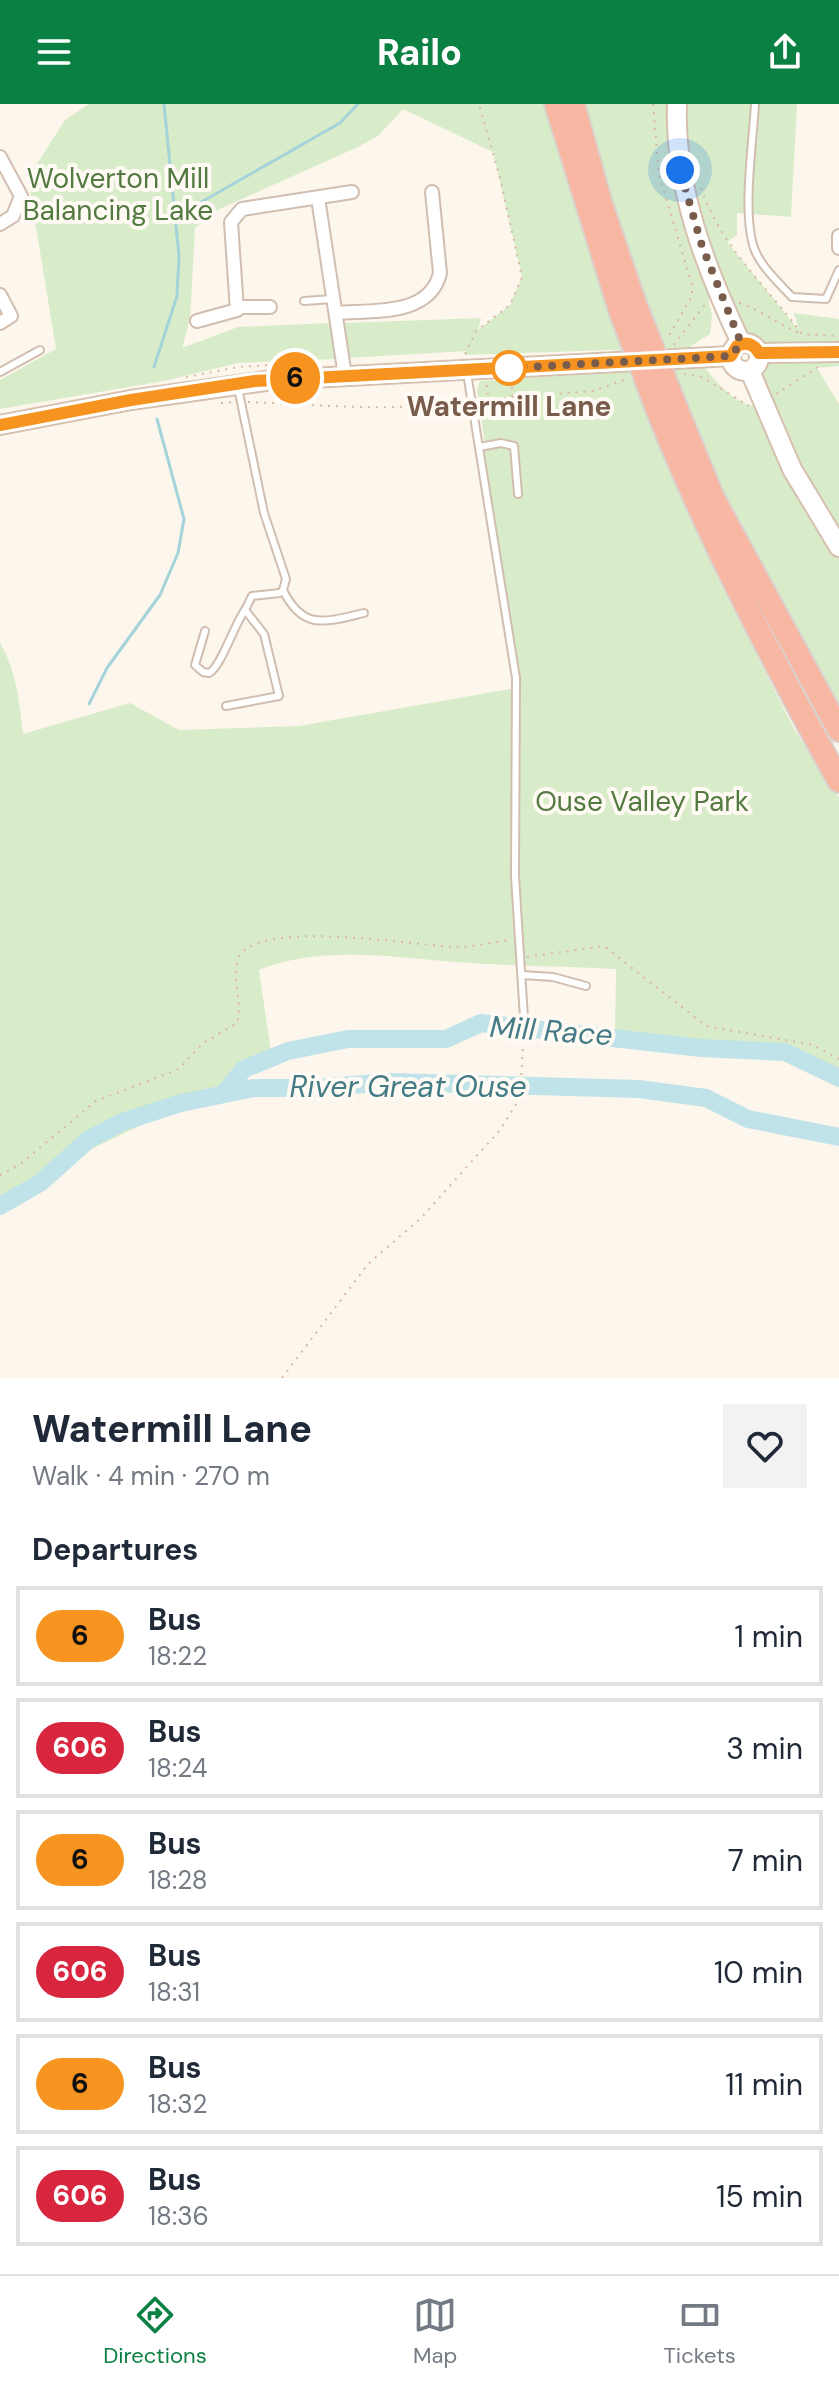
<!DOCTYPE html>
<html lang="en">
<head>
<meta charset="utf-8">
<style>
	:root { --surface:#fff; --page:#f2f2f3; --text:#1f2937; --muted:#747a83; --line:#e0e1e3; --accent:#0b8043 }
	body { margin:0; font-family:"DM Sans",sans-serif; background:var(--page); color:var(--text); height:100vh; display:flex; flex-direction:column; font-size:30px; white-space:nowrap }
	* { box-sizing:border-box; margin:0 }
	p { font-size:26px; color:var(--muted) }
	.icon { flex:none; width:44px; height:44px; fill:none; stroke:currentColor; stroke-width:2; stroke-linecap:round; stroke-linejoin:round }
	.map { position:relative; height:1274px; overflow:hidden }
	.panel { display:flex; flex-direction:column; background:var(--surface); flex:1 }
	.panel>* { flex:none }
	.badge { padding:0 16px; border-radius:26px; font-size:28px; line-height:52px }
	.you { position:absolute; width:40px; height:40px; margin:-20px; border:6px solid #fff; border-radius:50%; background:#1a73e8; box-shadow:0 0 0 12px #1a73e833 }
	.map>.badge { position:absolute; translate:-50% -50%; box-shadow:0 0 0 4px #fff }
	h2 { padding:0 32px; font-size:30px; line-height:72px }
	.round { display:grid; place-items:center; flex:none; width:84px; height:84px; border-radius:0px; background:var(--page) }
	.summary { display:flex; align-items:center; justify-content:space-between; height:136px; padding:0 32px }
	h1 { font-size:38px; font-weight:800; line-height:60px }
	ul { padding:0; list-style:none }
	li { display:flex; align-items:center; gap:24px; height:100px; margin:0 16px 12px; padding:0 16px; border:4px solid var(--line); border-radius:0px }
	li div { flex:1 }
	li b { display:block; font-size:30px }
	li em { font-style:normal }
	li .badge { min-width:88px; font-weight:700; text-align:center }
	header { display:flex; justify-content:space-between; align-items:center; height:104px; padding:0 32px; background:var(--accent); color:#fff; font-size:36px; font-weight:800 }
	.tabs { display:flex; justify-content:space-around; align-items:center; height:112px; border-top:2px solid var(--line); background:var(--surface); font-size:22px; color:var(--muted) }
	.tabs a { display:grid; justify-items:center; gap:4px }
	.tabs .selected { color:var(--accent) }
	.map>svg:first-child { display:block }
</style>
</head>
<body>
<header><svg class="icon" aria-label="menu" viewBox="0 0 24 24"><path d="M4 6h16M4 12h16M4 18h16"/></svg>Railo<svg class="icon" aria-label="share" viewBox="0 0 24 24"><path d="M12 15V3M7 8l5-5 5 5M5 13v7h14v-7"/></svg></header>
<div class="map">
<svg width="839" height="1274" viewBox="0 0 839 1274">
	<rect width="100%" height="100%" fill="#fdf6ec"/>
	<!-- green -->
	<g fill="#d8ecc9">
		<path d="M89 0H668L670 40 712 194 708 196 712 210 710 230 691 242C707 267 722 291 751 302L762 297 755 264 760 254 755 243 744 239 702 142 677 0H797L791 113 737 109V131L727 138 799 226 794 209 839 215V262L817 264 839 300V606L722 388 667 250 611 246 465 251 466 247 348 254 344 219 481 214 478 226 510 201 522 173 493 48 403 5 378 32 358 43 213 108 195 124 190 215 182 244 238 223 331 219 335 255 238 259 164 277 0 305V276L56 245 28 74 65 16Z"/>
		<path d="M632 267 718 475 794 625 839 693V974L785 948 701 944 615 933 616 865C563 862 509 862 455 858 391 853 320 841 259 866L273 962 247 971 49 1065 0 1093V539C17 568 19 597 23 630L130 599 179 626 299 622 516 584 484 370V334L477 286 480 277Z"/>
	</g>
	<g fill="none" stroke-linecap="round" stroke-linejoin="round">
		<!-- stream -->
		<g stroke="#a5d3da" stroke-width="3">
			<polyline points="175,113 340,19 358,0"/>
			<polyline points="154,263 177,192 179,152 164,0"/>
			<polyline points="89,600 107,564 160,491 178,449 184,415 157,315"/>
		</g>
		<!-- river -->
		<g stroke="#bfe3e8" stroke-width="18">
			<polyline points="226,987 244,965 288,947 348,935 446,935 481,919 701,944 785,948 839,974"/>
			<polyline points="0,1102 40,1079 88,1036 122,1018 181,999 254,984 315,984 390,978 639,985 706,994 748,1015 839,1033"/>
		</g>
		<!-- lane casing -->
		<g stroke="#d1beb0" stroke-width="10">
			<g id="lane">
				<path d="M755 0C753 38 742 109 754 144 761 163 778 178 792 193L826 195 839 166"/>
				<polyline points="304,197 333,195"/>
				<polyline points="0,268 40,246"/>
				<polyline points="467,269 516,574 515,772 524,914"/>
				<path d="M238 284 264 409 286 475 283 486C303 527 325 518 364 509"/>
				<polyline points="479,343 501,339 514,342 518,390"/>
				<path d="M205 527 195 561 203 568 209 569C221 563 234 521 245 506"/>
				<polyline points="226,602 279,592 264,530 245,506 252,492 280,489 283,486"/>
				<polyline points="522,871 553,873 586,882"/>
			</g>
		</g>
		<!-- street casing -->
		<g stroke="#d1beb0" stroke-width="16">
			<g id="street">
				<polyline points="0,53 21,92 13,112 0,120"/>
				<polyline points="318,94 345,272"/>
				<polyline points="839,132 839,144"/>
				<polyline points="0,191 11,212 0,219"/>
				<polyline points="237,203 270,203"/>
				<path d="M336 209C371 206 430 213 440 169L432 88"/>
				<polyline points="197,217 237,206 231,118 242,105 352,88"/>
			</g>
		</g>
		<!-- secondary casing -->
		<g stroke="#d6c0b0" stroke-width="22">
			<g id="secondary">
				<path d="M677 0C674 83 706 165 741 239"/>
				<circle cx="745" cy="253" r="14"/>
				<polyline points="759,249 839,248"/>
				<polyline points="750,267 792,365 839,443"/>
				<polyline points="0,321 131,296 273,276 731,252"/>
			</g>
		</g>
		<!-- highway casing -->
		<g stroke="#dad1cd" stroke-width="26">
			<g id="highway">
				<polyline points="556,0 620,206"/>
				<polyline points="573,0 601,100 635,200"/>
				<polyline points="677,306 713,394 839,626"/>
				<path d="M659 310C710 437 773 557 839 677"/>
			</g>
		</g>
		<!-- path -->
		<g stroke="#d9b8a5" stroke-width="2" stroke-dasharray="2 6" stroke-linecap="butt">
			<polyline points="653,0 659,71 692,181 692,192 667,235"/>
			<path d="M701 84C721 142 766 182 802 230L839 232"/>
			<path d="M739 199C762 206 778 221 800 229"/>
			<polyline points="674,241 704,202 708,201"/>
			<polyline points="465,250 476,227 510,201 522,173 500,74 479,0"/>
			<polyline points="684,270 702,273 749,302"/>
			<polyline points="186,273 239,263 270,261"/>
			<polyline points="487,281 488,294"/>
			<polyline points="776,290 818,263"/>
			<polyline points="512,293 512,279"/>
			<polyline points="480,296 593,287 627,275"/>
			<path d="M248 298C320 301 390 308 461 298"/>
			<polyline points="221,299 234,298"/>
			<polyline points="527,853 604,842 706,922 813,941 839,955"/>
			<path d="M0 1071 19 1061 96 997 179 965 202 940 237 919C243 899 232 878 237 858 248 810 424 844 461 843 477 842 494 838 510 836"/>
			<polyline points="282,1274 368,1160 421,1114 500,1026 520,994 524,923"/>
		</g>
		<!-- lane -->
		<use href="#lane" stroke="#fff" stroke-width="6"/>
		<!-- street -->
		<use href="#street" stroke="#fff" stroke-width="12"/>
		<!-- secondary -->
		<use href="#secondary" stroke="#fff" stroke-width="18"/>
		<!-- highway -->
		<use href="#highway" stroke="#f7b7a3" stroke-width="22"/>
		<!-- highway-bridge casing -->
		<g stroke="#dad1cd" stroke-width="26" stroke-linecap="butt">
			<g id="highway-bridge">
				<polyline points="635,200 677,306"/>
				<polyline points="620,206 659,310"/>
			</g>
		</g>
		<!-- highway-bridge -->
		<use href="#highway-bridge" stroke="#f7b7a3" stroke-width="22"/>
	</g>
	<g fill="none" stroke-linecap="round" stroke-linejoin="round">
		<!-- line casing -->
		<g stroke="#fff" stroke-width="18">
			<path id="line" d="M0 321 131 296 255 277 731 252 737 242C746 237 754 240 759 249L839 248"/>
		</g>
		<!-- line -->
		<use href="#line" stroke="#f6941f" stroke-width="12"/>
		<!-- walk -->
		<polyline stroke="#7a5c4d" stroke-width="8" stroke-dasharray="0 14.4" points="509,264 731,252 741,239 702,142 680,66"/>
	</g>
	<!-- markers -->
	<circle fill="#fff" stroke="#f6941f" stroke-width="4" cx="509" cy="264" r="16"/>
	<g text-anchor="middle" stroke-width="8" stroke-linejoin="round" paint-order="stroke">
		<!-- park labels -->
		<g font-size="28" fill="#537a41" stroke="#fffaf3">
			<text x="118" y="84">Wolverton Mill<tspan x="118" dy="32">Balancing Lake</tspan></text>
			<text x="642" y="707">Ouse Valley Park</text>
		</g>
		<!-- stop labels -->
		<g font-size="28" font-weight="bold" fill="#7a5c4d" stroke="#fffaf3">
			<text x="509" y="312">Watermill Lane</text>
		</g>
		<!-- water labels -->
		<g font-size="30" font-style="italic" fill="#437c86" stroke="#fffaf3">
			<text transform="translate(551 927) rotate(4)" y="10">Mill Race</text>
			<text x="408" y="993">River Great Ouse</text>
		</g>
	</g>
</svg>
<div class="you" style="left:680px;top:66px"></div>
<b class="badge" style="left:295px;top:274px;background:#f6941f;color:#111">6</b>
</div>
<section class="panel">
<div class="summary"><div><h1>Watermill Lane</h1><p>Walk · 4 min · 270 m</p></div><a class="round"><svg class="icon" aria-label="heart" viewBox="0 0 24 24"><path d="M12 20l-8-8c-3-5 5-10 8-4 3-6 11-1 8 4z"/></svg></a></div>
<h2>Departures</h2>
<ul>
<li><span class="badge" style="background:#f6941f;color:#111">6</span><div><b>Bus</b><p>18:22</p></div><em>1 min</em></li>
<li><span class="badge" style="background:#d7263d;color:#fff">606</span><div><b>Bus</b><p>18:24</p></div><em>3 min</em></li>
<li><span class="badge" style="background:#f6941f;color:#111">6</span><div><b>Bus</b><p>18:28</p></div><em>7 min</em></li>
<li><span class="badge" style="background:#d7263d;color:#fff">606</span><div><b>Bus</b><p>18:31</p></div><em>10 min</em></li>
<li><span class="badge" style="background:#f6941f;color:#111">6</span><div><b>Bus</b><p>18:32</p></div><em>11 min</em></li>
<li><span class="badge" style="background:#d7263d;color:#fff">606</span><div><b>Bus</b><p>18:36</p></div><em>15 min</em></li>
</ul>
</section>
<nav class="tabs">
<a class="selected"><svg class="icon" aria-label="directions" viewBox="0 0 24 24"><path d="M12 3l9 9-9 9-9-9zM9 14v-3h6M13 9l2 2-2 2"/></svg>Directions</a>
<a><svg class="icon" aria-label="map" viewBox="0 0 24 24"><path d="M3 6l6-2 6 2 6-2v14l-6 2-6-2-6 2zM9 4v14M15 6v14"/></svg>Map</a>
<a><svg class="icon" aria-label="tickets" viewBox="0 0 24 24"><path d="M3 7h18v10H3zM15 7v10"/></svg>Tickets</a>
</nav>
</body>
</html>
